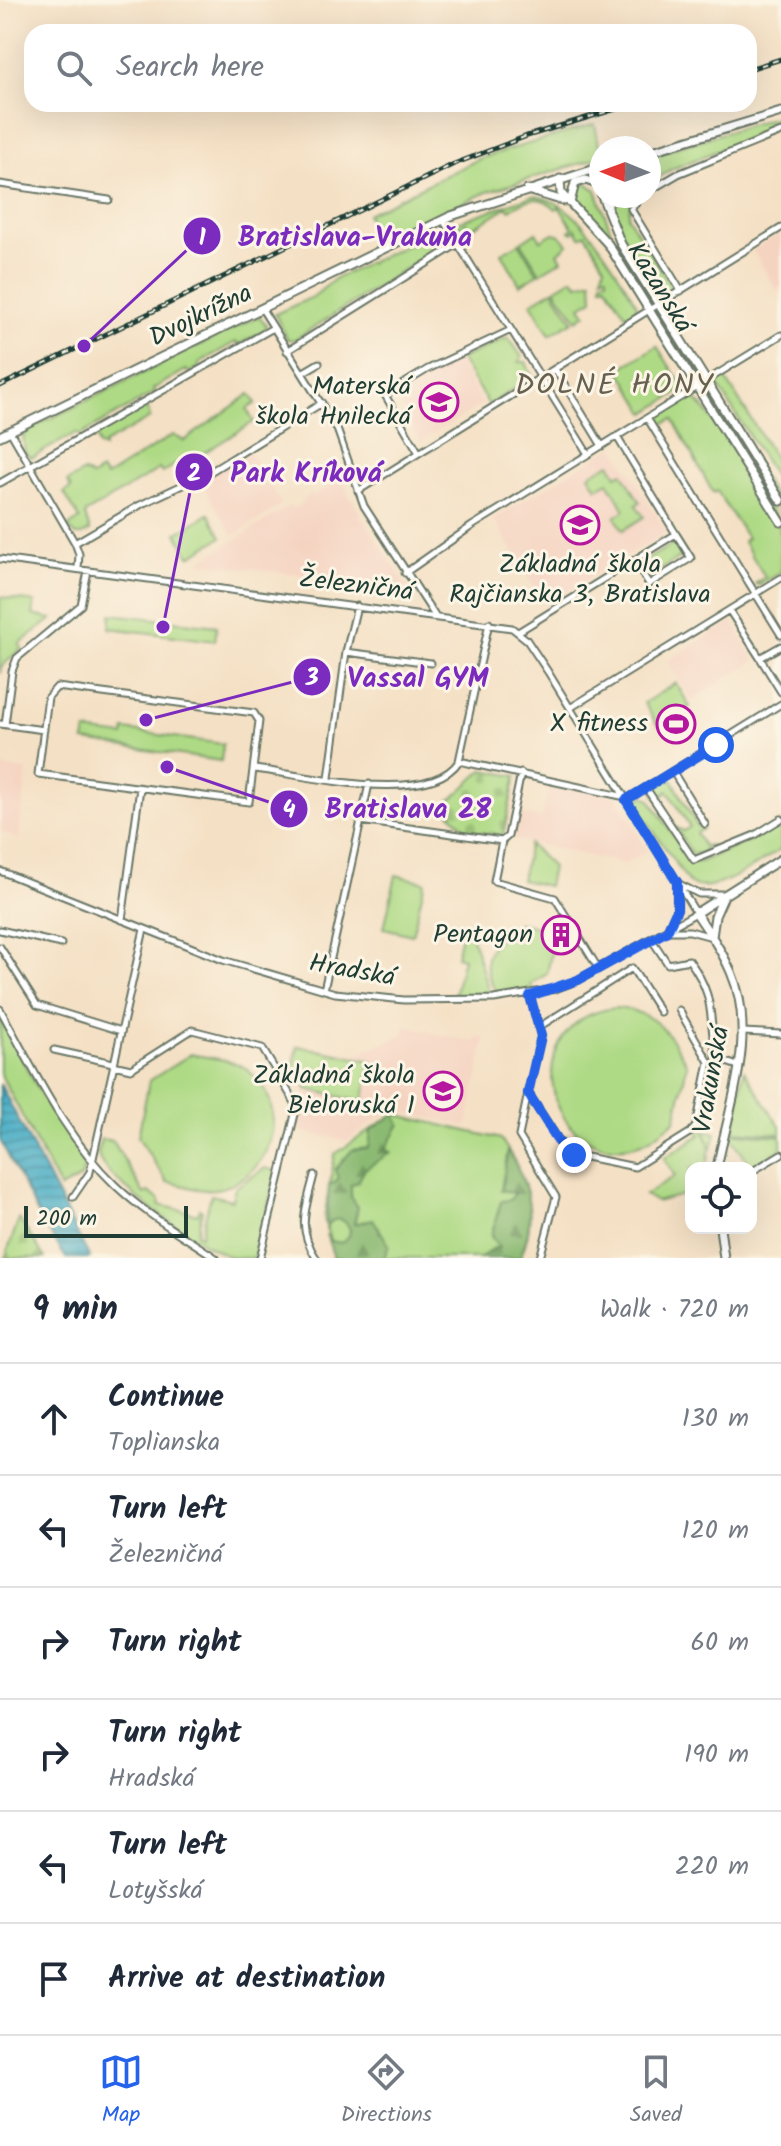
<!DOCTYPE html>
<meta charset="utf-8">
<style>
:root{--surface:#fff;--page:#f6f6f7;--text:#1f2937;--muted:#747a83;--line:#e0e1e3;--accent:#2563eb}
body{margin:0;font-family:Kalam,sans-serif;background:var(--page);color:var(--text)}
.controls{position:absolute;right:24px;bottom:24px;display:grid;overflow:hidden;border-radius:16px;box-shadow:0 8px 32px #0002}
.controls button{width:72px;height:72px;display:grid;place-items:center;padding:0;border:0;border-bottom:2px solid var(--line);background:var(--surface);color:var(--text);font:40px sans-serif}
.compass{position:absolute;left:589px;top:136px;width:72px;height:72px;border-radius:50%;background:var(--surface);box-shadow:0 8px 32px #0002;rotate:271deg}
.scale{position:absolute;left:24px;bottom:20px;width:164px;box-sizing:border-box;padding-left:8px;border:4px solid #1f3d34;border-top:0;font-size:22px;line-height:28px;white-space:nowrap;color:#1f3d34;-webkit-text-stroke:6px #fcf5e5;paint-order:stroke}
.stop{position:absolute;width:24px;height:24px;margin:-18px;border:6px solid #2563eb;border-radius:50%;background:#fff}
.stop.end{background:#2563eb;border-color:#fff;box-shadow:0 2px 8px #0008}
.list{margin:0;padding:0;list-style:none}
h2{display:flex;justify-content:space-between;align-items:center;height:104px;margin:0;padding:0 32px;font-size:34px}
h2 small{font-size:26px;font-weight:400;color:var(--muted)}
.list li{display:grid;grid-template-columns:52px 1fr auto;gap:24px;align-items:center;box-sizing:border-box;height:112px;padding:0 32px;border-top:2px solid var(--line)}
.list b{display:block;font-size:30px;white-space:nowrap}
.list p{margin:0;font-size:26px;white-space:nowrap;color:var(--muted)}
.list em{font-size:26px;font-style:normal;color:var(--muted)}
.icon{flex:none;width:44px;height:44px;fill:none;stroke:currentColor;stroke-width:2;stroke-linecap:round;stroke-linejoin:round}
.map{position:relative;flex:none;width:781px;height:1258px;overflow:hidden}
.search{position:absolute;background:var(--surface);box-shadow:0 8px 32px #0002;left:24px;right:24px;top:24px;height:88px;display:flex;align-items:center;gap:20px;box-sizing:border-box;padding:0 28px;border-radius:24px;color:var(--muted);font-size:30px}
.sheet{height:776px;background:var(--surface)}
nav{display:flex;justify-content:space-around;align-items:center;box-sizing:border-box;height:112px;border-top:2px solid var(--line);background:var(--surface);font-size:22px;color:var(--muted)}
nav a{display:grid;justify-items:center;gap:4px}
nav .on{color:var(--accent)}
.map>svg:first-child{display:block}
.built{fill:#f5d3c1}
.green{fill:#afda85;stroke:#678c5c;stroke-width:2}
.forest{fill:url(#forest-firs);stroke:#557c53;stroke-width:2}
.cemetery{fill:url(#cemetery-stones);stroke:#678c5c;stroke-width:2}
.water{fill:url(#water-rules);stroke:#32747c;stroke-width:2}
.lines{fill:none;stroke-linecap:round;stroke-linejoin:round}
.street-casing{stroke:#6a7666;stroke-width:9}
.secondary-casing{stroke:#6a7666;stroke-width:11}
.street{stroke:#fff;stroke-width:5}
.secondary{stroke:#fff;stroke-width:7}
.rail-casing{stroke:#1f3d34;stroke-width:5}
.rail{stroke:#fcf5e5;stroke-width:2;stroke-dasharray:6;stroke-linecap:butt}
.route{stroke:#2563eb;stroke-width:10}
.labels{text-anchor:middle;dominant-baseline:central;stroke-width:6;stroke-linejoin:round;paint-order:stroke}
.street-label{font-size:26px;fill:#1f3d34;stroke:#fcf5e5}
.poi-label{font-size:26px;fill:#1f3d34;stroke:#fcf5e5;text-anchor:end}
.quarter-label{font-size:30px;letter-spacing:2px;fill:#666050;stroke:#fcf5e5}
.leader{fill:none;stroke:#7b2cbf;stroke-width:3}
.callout-dot{fill:#7b2cbf;stroke:#fcf5e5;stroke-width:3}
.mark-label{font-size:24px;text-anchor:middle;font-weight:bold;fill:#fff}
.callout-label{font-size:28px;text-anchor:middle;font-weight:bold;fill:#7b2cbf;stroke:#fcf5e5;stroke-width:6;stroke-linejoin:round;paint-order:stroke}
</style>
<div class="map">
<svg width="781" height="1258" viewBox="0 0 781 1258">
<defs>
<pattern id="forest-firs" width="22" height="20" patternUnits="userSpaceOnUse" patternTransform="scale(2)"><rect width="22" height="20" fill="#8bba72"/><path d="M5 1l3.5 6h-7zM16 11l3.5 6h-7z" fill="#71985e"/></pattern>
<pattern id="cemetery-stones" width="16" height="16" patternUnits="userSpaceOnUse" patternTransform="scale(2)"><rect width="16" height="16" fill="#afda85"/><path d="M2 7V4a2 2 0 0 1 4 0v3zM10 15v-3a2 2 0 0 1 4 0v3z" fill="#96bc73"/></pattern>
<pattern id="water-rules" width="6" height="5" patternUnits="userSpaceOnUse" patternTransform="scale(2)"><rect width="6" height="5" fill="#45abc4"/><path d="M0 2.5h6" fill="none" stroke="#398ca0"/></pattern>
</defs>
<rect width="100%" height="100%" fill="#fcf5e5"/>
<filter id="ink" filterUnits="userSpaceOnUse"><feTurbulence type="fractalNoise" baseFrequency=".0125" numOctaves="2"/><feDisplacementMap in="SourceGraphic" scale="16" xChannelSelector="R" yChannelSelector="G"/><feConvolveMatrix kernelMatrix="1 2 1 2 8 2 1 2 1" color-interpolation-filters="sRGB"/></filter>
<filter id="wash" filterUnits="userSpaceOnUse"><feTurbulence type="fractalNoise" baseFrequency=".006" numOctaves="4" result="noise"/><feDisplacementMap in="SourceGraphic" scale="32" xChannelSelector="R" yChannelSelector="G"/><feGaussianBlur stdDeviation="1.8" result="paint"/><feColorMatrix in="noise" values="0 0 0 0 0 0 0 0 0 0 0 0 0 0 0 0 0 1.4 0 .05"/><feComposite in="paint" operator="in"/></filter>
<g filter="url(#wash)">
<rect width="100%" height="100%" fill="#f4e0c4"/>
<!-- built -->
<path class="built" d="M781 233V286L776 289 753 250Z
M457 360 483 404 421 441 396 395Z
M614 446 667 532 545 605 493 519Z
M250 452 282 505 233 536 200 480Z
M343 477 348 494 360 513 359 518 365 521 408 589 199 562 289 506 292 509 298 506 311 493 313 496Z
M732 621 756 660 692 700 667 661Z
M0 767 27 770 19 839 0 831Z
M550 783 616 796 648 851 624 864 514 839 519 814 542 818Z
M405 1026 473 1042 480 1036 485 1040 467 1126 390 1109 347 1141 297 1130 306 1090 296 1088 288 1075 295 1044 354 1055 403 1035Z"/>
<!-- green -->
<path class="green" d="M781 115V125L672 169 649 184V156Z
M595 124 601 157 487 192 395 233 387 227 373 229 367 214 481 158Z
M587 183 596 190 614 239 649 298 612 242 574 201 576 187Z
M532 196C578 197 616 270 637 305L634 315 627 317 606 284 602 286V280L607 279V275L602 276 605 266 586 234 580 237 576 229 573 233 570 231 573 228 559 207 556 209C540 193 526 199 510 210L507 207 471 229 473 232 466 223 459 228 455 223Z
M611 196H632L628 217 671 286 675 284 673 293 667 296 659 292 620 230Z
M439 230 449 242 443 249 440 247 294 340 287 339 275 314 313 297 336 278Z
M536 232 541 240 553 233 560 235 568 244 558 253 562 260 540 273 521 242Z
M519 243 538 274 520 285 502 253Z
M573 278 578 284 592 280 593 299 581 306 586 314 577 320 555 289Z
M553 290 573 321 550 335 531 303Z
M259 316 266 325 264 331 238 345 236 342 199 363 200 367 189 373 186 370 153 389 155 392 79 436 76 433 31 458 25 452 23 438 29 429Z
M508 337 522 357 519 362H526L532 377 489 405 460 359Z
M657 346 684 389 646 413 619 369Z
M682 348 781 507V515L679 350Z
M723 374 781 468V487L717 384Z
M250 394 256 403 247 409 254 422 252 423 189 462 186 458 162 473 159 469 85 514 90 531 82 535H76L68 527 80 519 64 493 71 488 67 482 84 472 92 477 101 471 106 477 173 435 184 441Z
M689 396C705 399 775 509 780 528 781 541 781 559 781 572L760 585 755 584 765 577 743 541 747 538 717 491 713 493 673 419 661 425 657 418Z
M142 407 148 409 150 418 104 444V448L99 446 95 433Z
M610 463 617 475 622 472 640 502 636 505 644 517 623 530 615 517 625 510 608 482 597 488 589 475Z
M209 514 222 537 190 556 177 533Z
M674 539 685 553 684 558 680 557 650 577 641 559 646 560 673 544Z
M0 597 35 602 33 615 52 619 19 644 22 648 1 667 0 674Z
M111 614 217 626 215 641 110 628Z
M676 683 690 707 658 726 644 703Z
M125 730 223 744 221 761 84 741 86 731 124 736Z
M667 780 673 781 697 826 701 825 703 829 696 833 703 846 712 845 703 849 704 853 692 854 675 827 683 831 690 827 668 791 659 801 654 794 656 787Z
M642 796 649 798 691 862H700L756 838 781 822V849C760 862 712 898 689 883L638 808 636 803Z
M529 844 552 867 548 886 521 880Z
M396 875 425 882 412 935 384 928Z
M518 923 538 927 552 950 547 974 531 984 533 991 498 995C476 961 487 943 518 923Z
M463 927 469 928 490 995 454 996 463 958 456 956Z
M616 1008C655 1011 670 1033 687 1065L675 1121C665 1128 651 1141 639 1144 545 1171 513 1019 616 1008Z
M0 1018 49 1109 87 1159 81 1178 60 1189 0 1073Z
M298 1046 372 1061 363 1102 306 1089 307 1081 291 1077Z
M191 1054C206 1058 233 1059 245 1068 297 1106 271 1184 210 1190 197 1191 180 1184 167 1182L138 1137 149 1081Z
M744 1070 781 1128V1134L734 1131Z
M394 1114 501 1139C526 1177 540 1214 520 1258H334L324 1218 335 1154Z
M697 1128 716 1133 712 1148 704 1131 710 1147 707 1168H691V1193L656 1202 645 1195 675 1176 664 1158 700 1135Z
M733 1133 781 1136V1149L752 1167 732 1138Z
M101 1139 113 1141 144 1194 148 1192 160 1200 159 1205 198 1214 199 1209 202 1211 197 1234 201 1235 211 1195 232 1200 235 1188 265 1168 280 1172 276 1176 254 1258C248 1258 241 1258 235 1258 209 1253 109 1183 99 1158 97 1151 99 1146 101 1139Z"/>
<!-- forest -->
<path class="forest" d="M394 1114 400 1124 385 1150 391 1152 365 1169 358 1182 351 1185V1197L358 1207 354 1224 373 1219 389 1245 384 1258H334L326 1234 331 1241 341 1243 349 1236 350 1229 344 1221C334 1217 328 1222 326 1231L329 1184 335 1183 338 1178 335 1170 352 1150 369 1148 371 1130Z
M508 1150C530 1185 537 1219 520 1258H480L494 1248H499L491 1236 501 1201 510 1200 515 1193 501 1190Z"/>
<!-- cemetery -->
<path class="cemetery" d="M483 770 516 776 503 835 467 831 444 806Z
M19 1219 45 1258H5Z"/>
<!-- water -->
<path class="water" d="M0 1084 90 1258H66L41 1220 0 1140Z"/>
</g>
<g filter="url(#ink)">
<g class="lines">
<defs>
<path id="street" d="M0 184 109 200
M649 191 678 174 781 132
M642 196 631 209 681 291
M609 207V196
M443 220 458 244
M262 309 337 429 364 506 435 616
M287 351 458 244 588 454
M555 369 602 446
M302 373 319 363
M706 381 781 335
M647 418 781 635
M10 431 75 543 79 554 78 569
M419 453 385 395 428 369 511 330
M0 483 273 328
M358 491 781 228
M75 543 140 505 210 472 322 403
M0 559 512 628 526 639 548 672 696 913 578 980 555 989 494 999 404 1000 335 993 223 960 0 871
M634 560 649 584 691 558 676 534
M405 573 472 526 697 387
M729 610 760 658
M518 632 676 534 617 437
M781 646 760 658 781 692
M346 652 431 663
M57 687 254 713 259 721 249 802 38 774 48 697Z
M570 708 781 578
M0 724 44 730
M5 725 12 671 17 658 81 605 88 571
M459 761 621 796
M459 761 489 623
M254 769C302 774 429 808 459 761
M673 772 705 824
M329 778 346 652 357 606
M646 788 694 860 755 835 781 819
M626 800 781 704
M360 821 502 841 494 881 555 898 598 968
M502 841 508 836 521 773
M679 884 699 894H723
M122 920 140 788
M0 930 61 944
M667 931 677 909V883
M668 931H690L712 937
M652 940 668 964 689 960C718 1000 707 1017 717 1059L738 1066
M0 947 37 1005 121 1031
M324 990 369 784
M530 996 541 1036 528 1093 567 1153 635 1167 691 1132 696 1126 709 1062 679 1010
M0 1009C34 1070 64 1136 115 1185 145 1214 182 1235 216 1258
M539 1027 632 968 660 1012
M743 1032 781 1034
M54 1050 113 1063
M113 1065 131 1069 192 1030 262 1048 297 1106 260 1258
M528 1093 519 1136 556 1197 540 1258
M751 1172 781 1154
M314 1175C306 1209 296 1226 316 1258
M73 1197 90 1172 144 929"/>
<path id="secondary" d="M649 152 781 112
M560 179 561 193 608 244 781 522
M527 190 564 201
M602 196 621 244 781 501
M570 203 575 183 586 180 597 184
M0 436 451 216 601 167
M712 937 715 916 723 898
M717 1168C729 1106 758 1034 731 972 722 951 709 932 696 913L781 859
M720 1228 724 1258"/>
</defs>
<!-- street casing -->
<use href="#street" class="street-casing"/>
<!-- secondary casing -->
<use href="#secondary" class="secondary-casing"/>
<!-- street -->
<use href="#street" class="street"/>
<!-- secondary -->
<use href="#secondary" class="secondary"/>
<defs>
<path id="rail" d="M749 69 781 59
M0 386 454 164 527 136 632 104"/>
</defs>
<!-- rail casing -->
<use href="#rail" class="rail-casing"/>
<!-- rail -->
<use href="#rail" class="rail"/>
</g>
</g>
<g class="lines" filter="url(#ink)">
<!-- route -->
<path class="route" d="M574 1155 564 1150 528 1093 541 1036 530 996 578 980 667 931 677 909V882L626 800 716 745"/>
</g>
<!-- icons -->
<defs>
<symbol id="school-ring" viewBox="-11 -11 22 22"><circle r="9.5" fill="#fcf5e5" stroke="#b5179e" stroke-width="1.5"/><path d="M0-5L7-2L0 1L-7-2ZM-4 1L0 2.5L4 1V4Q0 6-4 4Z" fill="#b5179e"/></symbol>
<symbol id="stadium-ring" viewBox="-11 -11 22 22"><circle r="9.5" fill="#fcf5e5" stroke="#b5179e" stroke-width="1.5"/><path d="M0-5a6.5 5 0 1 0 0 10a6.5 5 0 1 0 0-10ZM-3.5-1.8h7v3.6h-7Z" fill="#b5179e"/></symbol>
<symbol id="building-ring" viewBox="-11 -11 22 22"><circle r="9.5" fill="#fcf5e5" stroke="#b5179e" stroke-width="1.5"/><path d="M-4-6H4V6H1V3H-1V6H-4ZM-2.5-4.3h1.7v1.8h-1.7ZM.8-4.3h1.7v1.8H.8ZM-2.5-1h1.7V.8h-1.7ZM.8-1h1.7V.8H.8Z" fill="#b5179e"/></symbol>
</defs>
<g fill-rule="evenodd">
<use href="#school-ring" x="417" y="380" width="44" height="44"/>
<use href="#school-ring" x="558" y="503" width="44" height="44"/>
<use href="#stadium-ring" x="654" y="702" width="44" height="44"/>
<use href="#building-ring" x="539" y="913" width="44" height="44"/>
<use href="#school-ring" x="421" y="1069" width="44" height="44"/>
</g>
<g class="labels">
<!-- street labels -->
<g class="street-label">
<text transform="translate(659 288) rotate(58)">Kazanská</text>
<text transform="translate(201 316) rotate(-26)">Dvojkrížna</text>
<text transform="translate(356 586) rotate(7)">Železničná</text>
<text transform="translate(352 971) rotate(10)">Hradská</text>
<text transform="translate(712 1080) rotate(-80)">Vrakunská</text>
</g>
<!-- poi labels -->
<g class="poi-label">
<text x="411" y="387">Materská<tspan x="411" dy="30">škola Hnilecká</tspan></text>
<text x="580" y="565" text-anchor="middle">Základná škola<tspan x="580" dy="30">Rajčianska 3, Bratislava</tspan></text>
<text x="648" y="724">X fitness</text>
<text x="533" y="935">Pentagon</text>
<text x="415" y="1076">Základná škola<tspan x="415" dy="30">Bieloruská 1</tspan></text>
</g>
<!-- quarter labels -->
<g class="quarter-label">
<text x="615" y="386">DOLNÉ HONY</text>
</g>
</g>
<!-- callouts -->
<path class="leader" d="M84 346L202 236M163 627L194 472M146 720L312 677M167 767L289 809"/>
<g class="callout-dot">
<circle cx="84" cy="346" r="8"/>
<circle cx="163" cy="627" r="8"/>
<circle cx="146" cy="720" r="8"/>
<circle cx="167" cy="767" r="8"/>
<circle cx="202" cy="236" r="20"/>
<circle cx="194" cy="472" r="20"/>
<circle cx="312" cy="677" r="20"/>
<circle cx="289" cy="809" r="20"/>
</g>
<g class="mark-label">
<text x="202" y="245">1</text>
<text x="194" y="481">2</text>
<text x="312" y="685">3</text>
<text x="289" y="817">4</text>
</g>
<g class="callout-label">
<text x="355" y="246">Bratislava-Vrakuňa</text>
<text x="306" y="482">Park Kríková</text>
<text x="418" y="687">Vassal GYM</text>
<text x="408" y="818">Bratislava 28</text>
</g>
</svg>
<div class="controls">
<button><svg class="icon" aria-label="locate" viewBox="0 0 24 24"><circle cx="12" cy="12" r="6"/><path d="M12 2v4M12 18v4M2 12h4M18 12h4"/></svg></button>
</div>
<svg class="compass" viewBox="-18 -18 36 36"><path d="M0-13l5 13h-10z" fill="#e53935"/><path d="M0 13l5-13h-10z" fill="#747a83"/></svg>
<div class="scale">200 m</div>
<div class="stop" style="left:716px;top:745px"></div>
<div class="stop end" style="left:574px;top:1155px"></div>
<div class="search"><svg class="icon" aria-label="search" viewBox="0 0 24 24"><circle cx="10" cy="10" r="6"/><path d="M15 15l6 6"/></svg>Search here</div>
</div>
<section class="sheet">
<h2>9 min<small>Walk · 720 m</small></h2>
<ul class="list">
<li><svg class="icon" aria-label="ahead" viewBox="0 0 24 24"><path d="M12 20V5M6 11l6-6 6 6"/></svg><div><b>Continue</b><p>Toplianska</p></div><em>130 m</em></li>
<li><svg class="icon" aria-label="left" viewBox="0 0 24 24"><path d="M17 20v-9H6M10 6l-5 5 5 5"/></svg><div><b>Turn left</b><p>Železničná</p></div><em>120 m</em></li>
<li><svg class="icon" aria-label="right" viewBox="0 0 24 24"><path d="M7 20v-9h11M14 6l5 5-5 5"/></svg><div><b>Turn right</b></div><em>60 m</em></li>
<li><svg class="icon" aria-label="right" viewBox="0 0 24 24"><path d="M7 20v-9h11M14 6l5 5-5 5"/></svg><div><b>Turn right</b><p>Hradská</p></div><em>190 m</em></li>
<li><svg class="icon" aria-label="left" viewBox="0 0 24 24"><path d="M17 20v-9H6M10 6l-5 5 5 5"/></svg><div><b>Turn left</b><p>Lotyšská</p></div><em>220 m</em></li>
<li><svg class="icon" aria-label="arrive" viewBox="0 0 24 24"><path d="M6 21V4h12l-3 4 3 4H6"/></svg><div><b>Arrive at destination</b></div></li>
</ul>
</section>
<nav>
<a class="on"><svg class="icon" aria-label="map" viewBox="0 0 24 24"><path d="M3 6l6-2 6 2 6-2v14l-6 2-6-2-6 2zM9 4v14M15 6v14"/></svg>Map</a>
<a><svg class="icon" aria-label="directions" viewBox="0 0 24 24"><path d="M12 3l9 9-9 9-9-9zM9 14v-3h6M13 9l2 2-2 2"/></svg>Directions</a>
<a><svg class="icon" aria-label="saved" viewBox="0 0 24 24"><path d="M7 4h10v16l-5-4-5 4z"/></svg>Saved</a>
</nav>
